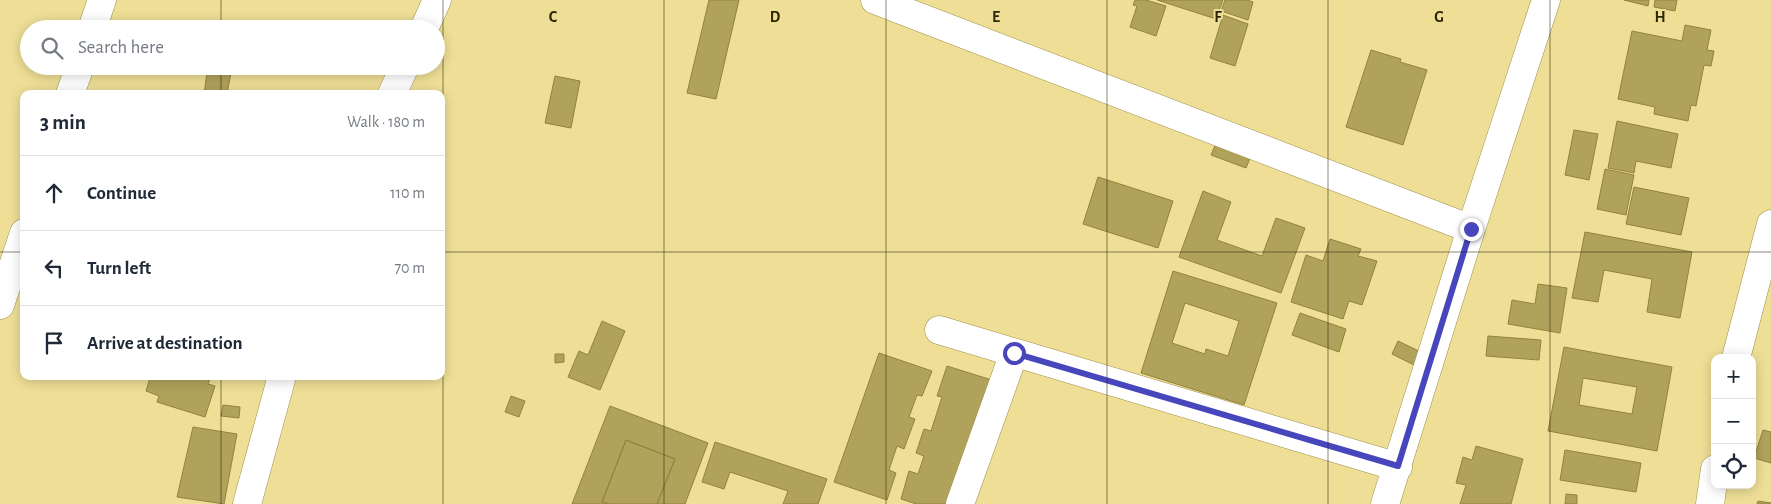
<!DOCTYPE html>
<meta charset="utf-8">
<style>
:root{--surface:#fff;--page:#f2f2f3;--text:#1f2937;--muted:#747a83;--line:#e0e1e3}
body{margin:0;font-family:"Alegreya Sans",sans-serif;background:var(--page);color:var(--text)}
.controls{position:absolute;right:15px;bottom:15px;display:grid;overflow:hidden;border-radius:10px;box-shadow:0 2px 12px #0003}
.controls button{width:45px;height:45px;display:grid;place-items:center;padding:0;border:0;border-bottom:1px solid var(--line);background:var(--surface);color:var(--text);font:25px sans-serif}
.stop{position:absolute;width:15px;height:15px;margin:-11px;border:4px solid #4846bc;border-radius:50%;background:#fff}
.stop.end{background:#4846bc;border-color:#fff;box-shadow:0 1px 5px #0008}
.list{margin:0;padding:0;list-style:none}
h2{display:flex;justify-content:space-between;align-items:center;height:65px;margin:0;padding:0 20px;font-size:21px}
h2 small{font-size:16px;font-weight:400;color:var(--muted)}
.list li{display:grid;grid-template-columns:32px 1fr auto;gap:15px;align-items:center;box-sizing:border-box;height:75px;padding:0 20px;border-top:1px solid var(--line)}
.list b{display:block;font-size:19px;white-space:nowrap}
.list em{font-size:16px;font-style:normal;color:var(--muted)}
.icon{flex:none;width:28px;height:28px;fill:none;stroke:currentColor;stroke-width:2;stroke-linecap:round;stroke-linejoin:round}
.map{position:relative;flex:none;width:1771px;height:504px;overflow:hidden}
.search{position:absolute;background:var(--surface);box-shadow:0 2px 12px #0003;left:20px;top:20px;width:425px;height:55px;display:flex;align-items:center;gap:12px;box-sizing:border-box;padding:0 18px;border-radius:28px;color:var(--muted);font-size:19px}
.panel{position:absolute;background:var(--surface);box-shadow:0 2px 12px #0003;left:20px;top:90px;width:425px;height:290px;border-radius:10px}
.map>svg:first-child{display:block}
.building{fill:#b1a25b;stroke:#92833c;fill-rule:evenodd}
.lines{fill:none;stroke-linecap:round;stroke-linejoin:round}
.minor-casing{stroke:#9e8f48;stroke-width:29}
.minor{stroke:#fff;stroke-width:28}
.route{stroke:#4846bc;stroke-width:6}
.grid{fill:none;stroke:#2d2708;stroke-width:1;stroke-opacity:0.55}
.grid-label{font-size:16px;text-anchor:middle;font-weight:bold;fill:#2d2708;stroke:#eede96;stroke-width:4;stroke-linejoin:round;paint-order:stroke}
</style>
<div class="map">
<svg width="1771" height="504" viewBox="0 0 1771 504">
<rect width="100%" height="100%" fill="#eede96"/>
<!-- building -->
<path class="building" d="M709 0H739L716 99 687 93Z
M1135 0H1146L1166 6 1156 36 1130 27 1137 6 1133 5Z
M1157 0H1223L1216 19Z
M1225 0H1247L1253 2 1248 20 1221 11Z
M1624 0H1649L1648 6Z
M1655 0H1677L1675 11 1654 7Z
M1223 15 1248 24 1235 66 1210 58Z
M1685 25 1711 30 1707 50 1714 51 1711 66 1704 65 1696 106 1691 105 1688 121 1654 114 1655 107 1618 99 1632 31 1682 41Z
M1371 50 1401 59 1400 62 1427 70 1403 145 1346 127Z
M208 66 232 67 227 94H204Z
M555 76 580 81 571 128 545 123Z
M1617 121 1678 134 1671 168 1636 161 1634 173 1608 168Z
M1574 130 1598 134 1589 180 1565 175Z
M1217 141 1252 154 1246 168 1211 155Z
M1605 169 1634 175 1626 215 1597 209Z
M1098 177 1173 201 1158 248 1083 224Z
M1634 187 1689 198 1681 235 1626 224Z
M1203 191 1231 202 1217 240 1262 256 1276 218 1305 228 1281 293 1179 257Z
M1585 232 1692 252 1680 318 1647 312 1652 279 1604 270 1598 302 1572 298Z
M1330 239 1361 249 1358 256 1377 261 1362 305 1349 301 1343 319 1291 302 1306 255 1323 261Z
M1173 271 1277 303 1244 405 1141 373ZM1185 303 1239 321 1228 356 1206 349 1205 354 1172 343Z
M1538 284 1567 288 1560 333 1508 324 1512 300 1535 304Z
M1300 313 1346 329 1339 352 1292 335Z
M602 321 625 331 600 390 568 377 579 351 588 355Z
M1488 336 1541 340 1539 360 1486 356Z
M1398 341 1423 353 1416 366 1392 354Z
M1564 347 1672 367 1657 451 1548 431ZM1583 378 1637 387 1632 414 1579 405Z
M879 353 932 371 922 396 917 395 909 417 915 419 904 449 897 446 889 470 896 473 887 500 834 482Z
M555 354H564V362L555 363Z
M947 366 995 381 954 504H916L901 499 909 471 918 474 924 456 916 453 924 429 931 431 942 397 937 396Z
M211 376 208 384 215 386 205 417 157 402 159 396 146 391 150 378 145 376Z
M511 396 525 401 519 417 505 412Z
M223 405 240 407 239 418 221 416Z
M610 406 708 443 685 504H657L675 459 626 440 602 502 609 504H572Z
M193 427 237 434 224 504 177 497Z
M1763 430 1771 432V463L1754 458Z
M626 440 675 459 657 504H609L602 502Z
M715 442 827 479 818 504H783L788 491 730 472 724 489 702 482Z
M1476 446 1523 459 1511 504H1460L1466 485 1456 483 1463 457 1472 460Z
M1565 450 1641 463 1636 492 1560 480Z
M1566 494 1577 495V504H1565Z
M1758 501 1771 503V504H1757Z"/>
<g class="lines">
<defs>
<path id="minor" d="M875 0 1471 229
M92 29 102 0
M424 29 437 0
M70 94 80 66
M392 94 405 66
M0 305 24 233
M939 330 1398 467
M1736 358 1771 224
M247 504 282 376
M960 504 1014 353
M1385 504 1471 229 1546 0
M1710 504 1715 469"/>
</defs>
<!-- minor casing -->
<use href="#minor" class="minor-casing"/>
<!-- minor -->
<use href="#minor" class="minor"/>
</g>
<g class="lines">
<!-- route -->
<path class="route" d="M1014 353 1398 466 1471 229"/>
</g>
<!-- grid -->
<path class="grid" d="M221 0V29M443 0V504M664 0V504M886 0V504M1107 0V504M1328 0V504M1550 0V504M221 66V94M0 252H24M441 252H1771M221 376V504"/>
<g class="grid-label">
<text x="553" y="22">C</text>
<text x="775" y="22">D</text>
<text x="996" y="22">E</text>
<text x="1218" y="22">F</text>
<text x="1439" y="22">G</text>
<text x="1660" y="22">H</text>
</g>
</svg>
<div class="controls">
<button>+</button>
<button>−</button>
<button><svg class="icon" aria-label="locate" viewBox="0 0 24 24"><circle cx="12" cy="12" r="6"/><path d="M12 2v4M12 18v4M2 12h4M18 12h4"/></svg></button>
</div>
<div class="stop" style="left:1014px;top:353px"></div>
<div class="stop end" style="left:1471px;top:229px"></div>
<div class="search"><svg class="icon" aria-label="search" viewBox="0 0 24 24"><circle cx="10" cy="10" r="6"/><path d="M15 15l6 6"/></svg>Search here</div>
<section class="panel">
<h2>3 min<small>Walk · 180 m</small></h2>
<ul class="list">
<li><svg class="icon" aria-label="ahead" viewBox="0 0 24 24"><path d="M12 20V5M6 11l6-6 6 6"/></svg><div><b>Continue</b></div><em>110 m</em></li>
<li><svg class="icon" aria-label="left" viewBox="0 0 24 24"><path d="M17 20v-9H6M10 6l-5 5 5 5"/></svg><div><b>Turn left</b></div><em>70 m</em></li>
<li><svg class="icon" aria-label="arrive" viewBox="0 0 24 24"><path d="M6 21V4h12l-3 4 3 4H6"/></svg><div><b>Arrive at destination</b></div></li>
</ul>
</section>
</div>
